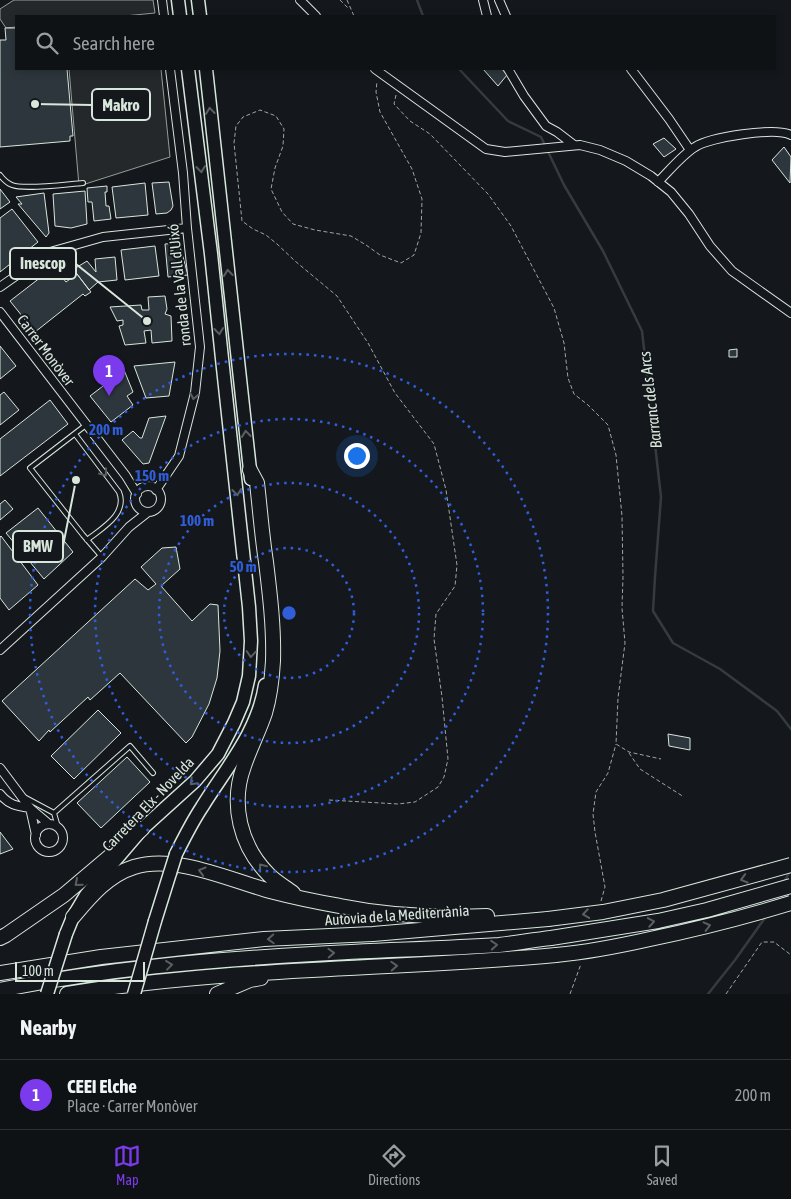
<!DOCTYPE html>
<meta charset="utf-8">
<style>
:root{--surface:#0f1215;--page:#181b1e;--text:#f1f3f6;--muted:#9b9ea0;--line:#2f3234;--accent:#7c3aed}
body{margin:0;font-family:"Asap Condensed",sans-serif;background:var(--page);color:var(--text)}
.scale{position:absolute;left:15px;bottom:12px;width:130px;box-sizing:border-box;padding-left:5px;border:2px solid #d8e6dc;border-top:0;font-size:14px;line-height:18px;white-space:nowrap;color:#d8e6dc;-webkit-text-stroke:4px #14181c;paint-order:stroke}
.you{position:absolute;left:356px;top:455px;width:18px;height:18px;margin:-12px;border:4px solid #fff;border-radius:50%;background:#1a73e8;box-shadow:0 0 0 8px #1a73e833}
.badge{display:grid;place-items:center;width:32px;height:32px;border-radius:50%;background:var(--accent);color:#fff;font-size:16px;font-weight:700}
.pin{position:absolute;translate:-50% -41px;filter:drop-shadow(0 1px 2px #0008)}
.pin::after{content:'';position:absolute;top:26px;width:18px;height:15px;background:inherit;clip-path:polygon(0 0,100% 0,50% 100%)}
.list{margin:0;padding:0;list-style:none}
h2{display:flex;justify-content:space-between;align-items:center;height:65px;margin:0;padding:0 20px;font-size:21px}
h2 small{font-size:16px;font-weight:400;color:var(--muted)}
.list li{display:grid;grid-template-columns:32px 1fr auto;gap:15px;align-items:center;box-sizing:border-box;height:70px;padding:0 20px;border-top:1px solid var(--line)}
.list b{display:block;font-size:19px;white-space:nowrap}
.list p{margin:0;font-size:16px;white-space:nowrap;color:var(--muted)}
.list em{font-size:16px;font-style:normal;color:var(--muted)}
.icon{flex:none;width:28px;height:28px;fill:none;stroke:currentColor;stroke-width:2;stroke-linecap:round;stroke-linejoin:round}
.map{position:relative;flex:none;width:791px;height:994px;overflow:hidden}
.search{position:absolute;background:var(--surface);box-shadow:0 2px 8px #0003;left:15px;right:15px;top:15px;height:55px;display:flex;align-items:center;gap:12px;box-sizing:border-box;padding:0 18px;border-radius:0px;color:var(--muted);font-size:19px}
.sheet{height:135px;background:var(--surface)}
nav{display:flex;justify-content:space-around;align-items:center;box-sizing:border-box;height:70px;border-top:1px solid var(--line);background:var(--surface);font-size:14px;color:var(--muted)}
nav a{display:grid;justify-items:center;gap:2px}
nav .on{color:var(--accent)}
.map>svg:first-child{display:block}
.parking{fill:#24282b;stroke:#939e99}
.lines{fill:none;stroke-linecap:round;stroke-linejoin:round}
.stream{stroke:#363b3e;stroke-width:2.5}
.building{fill:#2c363c;stroke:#d8e6dc}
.lane-casing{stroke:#d8e6dc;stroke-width:6}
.street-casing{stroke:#d8e6dc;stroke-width:10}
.primary-casing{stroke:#d8e6dc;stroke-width:15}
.highway-casing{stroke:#d8e6dc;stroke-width:16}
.path{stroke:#9da8a2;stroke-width:1;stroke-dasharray:4 2.5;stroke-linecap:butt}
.lane{stroke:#14181c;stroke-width:4}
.street{stroke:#14181c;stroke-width:8}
.primary{stroke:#14181c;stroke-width:12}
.highway{stroke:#14181c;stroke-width:14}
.primary-bridge-casing{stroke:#d8e6dc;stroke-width:15;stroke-linecap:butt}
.highway-bridge-casing{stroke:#d8e6dc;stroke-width:16;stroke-linecap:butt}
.primary-bridge{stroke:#14181c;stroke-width:12}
.highway-bridge{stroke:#14181c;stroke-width:14}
.oneway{stroke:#59605f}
.ring{fill:none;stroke:#305dd8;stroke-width:2.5;stroke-dasharray:2.5 5}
.labels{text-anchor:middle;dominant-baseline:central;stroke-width:4;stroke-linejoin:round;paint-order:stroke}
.street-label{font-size:15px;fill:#d8e6dc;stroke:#14181c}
.water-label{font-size:16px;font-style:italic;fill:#d8e6dc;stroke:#14181c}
.centre{fill:#305dd8;stroke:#14181c;stroke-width:2.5}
.ring-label{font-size:15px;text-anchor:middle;font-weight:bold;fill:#305dd8;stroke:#14181c;stroke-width:4;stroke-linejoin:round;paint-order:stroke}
.leader{fill:none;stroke:#d8e6dc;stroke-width:2}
.callout-dot{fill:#d8e6dc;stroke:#14181c;stroke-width:2}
.callout{fill:#14181c;stroke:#d8e6dc;stroke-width:2}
.callout-label{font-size:16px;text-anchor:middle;font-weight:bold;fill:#d8e6dc}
</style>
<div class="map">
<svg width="791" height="994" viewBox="0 0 791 994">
<rect width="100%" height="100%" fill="#14181c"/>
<!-- parking -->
<path class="parking" d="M14 0H153L155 13 124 16H16V27L6 28 0 19V9Z
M69 69H161L170 157 79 186Z"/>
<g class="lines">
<!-- stream -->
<path class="stream" d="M417 0 423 16
M459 69 508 121 541 137 564 185 603 251 642 331 661 497 655 577 653 611 673 643 720 669 777 711 791 729
M783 884 790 871
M708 994 735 960 767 915"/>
</g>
<!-- building -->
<path class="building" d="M5 28H16V69H67L73 136H70V141L0 147V40H6Z
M483 69H502L507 75 498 86Z
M664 138 676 149 664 157 653 144Z
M784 147 791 157 790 183 772 160Z
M169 182 173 206 171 210 167 213 156 214 152 183Z
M145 183 148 215 116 218 112 187Z
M107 186V192H105L106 206H109L111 219 94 221 92 202H88L87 188Z
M0 189 10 202 0 209Z
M85 191 87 224 71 228 55 226 53 194Z
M44 193 49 233 46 237 18 204H22L16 197Z
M12 209 38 242 0 272V218Z
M179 243 188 275 168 277 165 244Z
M155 246 159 276 125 280 121 250Z
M115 257 117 280 98 282 89 290 77 274 74 269 87 261 96 272 95 259Z
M54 267 66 282 77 274 91 292 85 296 83 294 35 332 10 301Z
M165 296 167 309 165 314 171 316 172 341 152 343 151 330 144 331 146 343 125 345 119 326 123 325V320L117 321 110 307 141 305 142 310H149L148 297Z
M0 346 16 366 0 379Z
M737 349V357H729V350Z
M175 362 169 396 146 398 134 366Z
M124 370 133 392 127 396 133 405 111 422 90 396Z
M4 392 19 410 0 425V395Z
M50 400 68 424 0 476V439Z
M166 416 149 463 143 464 122 440 133 431 140 438H142L149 418Z
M5 500 13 509 0 520V504Z
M38 508 73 552 44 579 6 533Z
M1 536 38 585 9 610 0 598V537Z
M176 547 180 569 161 586 192 621 210 604 218 605 220 651 217 678 209 704 192 737 186 743 120 673 90 700 88 697 50 732 49 730 39 741 2 701 135 579 148 590 156 584 141 567 162 548Z
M98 710 121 733 74 779 51 756Z
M668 734 690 738V750L669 746Z
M127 757 150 782 101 828 77 803Z
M0 832 13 849 0 854Z"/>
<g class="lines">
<defs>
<path id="lane" d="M0 175C3 179 7 183 12 185 24 190 68 184 83 183
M86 425 30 468 83 535 102 557
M75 434 119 492C128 514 102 528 87 540
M24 797 54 813 58 827
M54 813 130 746 153 773"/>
<path id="street" d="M162 0 164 16
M300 0 316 16
M483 0 487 16
M499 0 506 16
M375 69 486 149 505 152 580 145 600 150 626 161 651 176 671 192 689 214 710 246 732 271 791 313
M508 69 524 96 546 126 557 132 574 145
M631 69 669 119 690 150
M658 182C669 171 682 155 695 147 710 137 775 127 791 135
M0 287 50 252 103 237 187 228
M0 312 126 476 137 494
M135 499a13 13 0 1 1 26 0a13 13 0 1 1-26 0Z
M156 490 179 456 195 393 200 347 187 228 183 173 170 69
M0 650 102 557 129 527 148 512
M0 768 30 808
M0 794C9 805 16 806 30 808
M35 838a14 14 0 1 1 28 0a14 14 0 1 1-28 0Z
M36 835 30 808 49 824"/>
<path id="primary" d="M178 0 180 16
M198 0 200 16
M206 69 251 479
M176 854C184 838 192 822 202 807 226 768 258 732 265 685
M155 921 170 873
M66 934 73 917 86 895 101 877 142 829 195 781 218 754 234 723 243 702 249 676 251 641 249 607 223 368 211 254 188 69"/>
<path id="highway" d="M250 470 257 483C260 509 262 536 266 562 270 595 274 628 273 661 272 679 270 696 265 713 259 731 250 748 244 766 230 804 240 846 269 875 276 882 285 887 293 893
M73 917C90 897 108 875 134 867 175 854 230 880 270 891 293 897 317 902 340 906 390 916 437 918 487 916
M0 938 6 935 64 895 142 829
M0 973 101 957 264 939 373 934 548 919
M0 990C103 969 208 960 313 954 375 950 437 949 499 945 516 943 534 940 551 938
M67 994C229 967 393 970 556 955
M217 994 250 980 261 978"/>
</defs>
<!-- lane casing -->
<use href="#lane" class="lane-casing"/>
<!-- street casing -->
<use href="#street" class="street-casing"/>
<!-- primary casing -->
<use href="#primary" class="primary-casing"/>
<!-- highway casing -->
<use href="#highway" class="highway-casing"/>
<!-- path -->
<path class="path" d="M340 0 348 8
M347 0 354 16
M396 95 394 104 410 121 430 134 488 194 511 226 554 308 564 343 568 378 574 394 588 405 608 425 616 455 622 516 623 577 622 608 625 643 618 698 616 744 629 752 661 759
M629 753 640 769 684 797
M329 800 398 804 415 802 438 787 444 777 448 759 442 697 434 639 436 614 455 586 457 565 446 490 434 444 395 393 368 343 337 296 295 261 277 244 266 235 253 229 242 221 234 143 236 126 243 117 260 110 276 116 284 129 283 146 275 168 271 189 282 212 293 224 315 230 351 236 366 245 380 255 401 263 414 255 421 233 422 199 412 169 380 112 376 92 377 81
M601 901 605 887 595 832 593 814 596 792 608 773 616 744
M570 994 581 964
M726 994 762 942H774L791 955"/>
<!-- lane -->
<use href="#lane" class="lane"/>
<!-- street -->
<use href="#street" class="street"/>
<!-- primary -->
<use href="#primary" class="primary"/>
<!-- highway -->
<use href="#highway" class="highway"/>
<defs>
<path id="primary-bridge" d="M170 873 176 854
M47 994 66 934
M134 994 155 921"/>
<path id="highway-bridge" d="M548 919 603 912 663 900 791 865
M551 938 658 921 707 910 791 886
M556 955C588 952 619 946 650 939 698 929 745 917 791 903"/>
</defs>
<!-- primary-bridge casing -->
<use href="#primary-bridge" class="primary-bridge-casing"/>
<!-- highway-bridge casing -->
<use href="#highway-bridge" class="highway-bridge-casing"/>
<!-- primary-bridge -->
<use href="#primary-bridge" class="primary-bridge"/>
<!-- highway-bridge -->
<use href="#highway-bridge" class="highway-bridge"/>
</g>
<!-- one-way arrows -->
<defs><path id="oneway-chevron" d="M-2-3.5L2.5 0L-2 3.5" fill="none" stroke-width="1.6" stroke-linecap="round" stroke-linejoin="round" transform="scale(1.25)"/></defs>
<g class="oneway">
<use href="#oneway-chevron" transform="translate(210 111) rotate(-96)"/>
<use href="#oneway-chevron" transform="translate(201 169) rotate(84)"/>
<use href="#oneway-chevron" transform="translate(228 273) rotate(-96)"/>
<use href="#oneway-chevron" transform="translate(219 331) rotate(84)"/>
<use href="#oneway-chevron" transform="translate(194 396) rotate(101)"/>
<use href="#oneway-chevron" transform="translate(246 434) rotate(-96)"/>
<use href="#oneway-chevron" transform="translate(104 473) rotate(53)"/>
<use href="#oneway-chevron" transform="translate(237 492) rotate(84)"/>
<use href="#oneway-chevron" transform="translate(251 654) rotate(94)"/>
<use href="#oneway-chevron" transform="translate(193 782) rotate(135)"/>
<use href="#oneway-chevron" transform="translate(262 867) rotate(-129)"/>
<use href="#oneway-chevron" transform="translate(202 871) rotate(-164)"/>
<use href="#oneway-chevron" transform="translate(744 879) rotate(164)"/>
<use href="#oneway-chevron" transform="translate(78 883) rotate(139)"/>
<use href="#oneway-chevron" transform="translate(586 914) rotate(171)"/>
<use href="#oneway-chevron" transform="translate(651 922) rotate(-10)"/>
<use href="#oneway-chevron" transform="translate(707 926) rotate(-14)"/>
<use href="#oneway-chevron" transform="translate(271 939) rotate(177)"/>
<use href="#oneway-chevron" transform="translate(494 945) rotate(-4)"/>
<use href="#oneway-chevron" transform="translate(331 953) rotate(-2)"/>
<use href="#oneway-chevron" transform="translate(169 965) rotate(-7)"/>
<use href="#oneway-chevron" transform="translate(394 966) rotate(-3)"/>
</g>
<!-- distance rings -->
<g class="ring">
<circle cx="289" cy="613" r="65"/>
<circle cx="289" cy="613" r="130"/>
<circle cx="289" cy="613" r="194"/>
<circle cx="289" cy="613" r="259"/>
</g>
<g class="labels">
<!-- street labels -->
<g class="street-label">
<text transform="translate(179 285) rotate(-96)">ronda de la Vall d'Uixó</text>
<text transform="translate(46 350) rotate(53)">Carrer Monòver</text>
<text transform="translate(148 804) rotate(-46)">Carretera Elx - Novelda</text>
<text transform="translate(397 915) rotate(-4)">Autovia de la Mediterrània</text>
</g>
<!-- water labels -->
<g class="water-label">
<text transform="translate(650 400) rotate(-97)">Barranc dels Arcs</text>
</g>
</g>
<circle cx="289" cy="613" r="8" class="centre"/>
<g class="ring-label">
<text x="106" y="435">200 m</text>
<text x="152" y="481">150 m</text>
<text x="197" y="526">100 m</text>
<text x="243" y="572">50 m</text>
</g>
<!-- callouts -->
<path class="leader" d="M35 104L92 105M147 321L76 264M76 480L63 546"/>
<g class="callout-dot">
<circle cx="35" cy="104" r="5"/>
<circle cx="147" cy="321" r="5"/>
<circle cx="76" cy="480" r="5"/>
</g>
<g class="callout">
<rect x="92" y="89" width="58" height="31" rx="5"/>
<rect x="10" y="248" width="66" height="31" rx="5"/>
<rect x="13" y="531" width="50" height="31" rx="5"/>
</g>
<g class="callout-label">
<text x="121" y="111">Makro</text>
<text x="43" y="269">Inescop</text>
<text x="38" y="552">BMW</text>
</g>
</svg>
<div class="scale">100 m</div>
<div class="you"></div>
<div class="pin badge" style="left:109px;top:396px">1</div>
<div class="search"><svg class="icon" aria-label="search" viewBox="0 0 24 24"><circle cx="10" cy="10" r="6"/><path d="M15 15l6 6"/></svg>Search here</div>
</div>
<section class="sheet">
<h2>Nearby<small></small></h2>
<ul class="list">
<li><span class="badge">1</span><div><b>CEEI Elche</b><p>Place · Carrer Monòver</p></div><em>200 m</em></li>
</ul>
</section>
<nav>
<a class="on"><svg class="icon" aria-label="map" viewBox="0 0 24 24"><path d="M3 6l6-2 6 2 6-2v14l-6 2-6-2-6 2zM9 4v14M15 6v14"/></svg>Map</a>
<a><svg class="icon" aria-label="directions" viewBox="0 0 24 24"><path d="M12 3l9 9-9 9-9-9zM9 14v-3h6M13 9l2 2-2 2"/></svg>Directions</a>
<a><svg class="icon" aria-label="saved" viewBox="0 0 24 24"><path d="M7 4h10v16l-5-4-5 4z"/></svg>Saved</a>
</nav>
